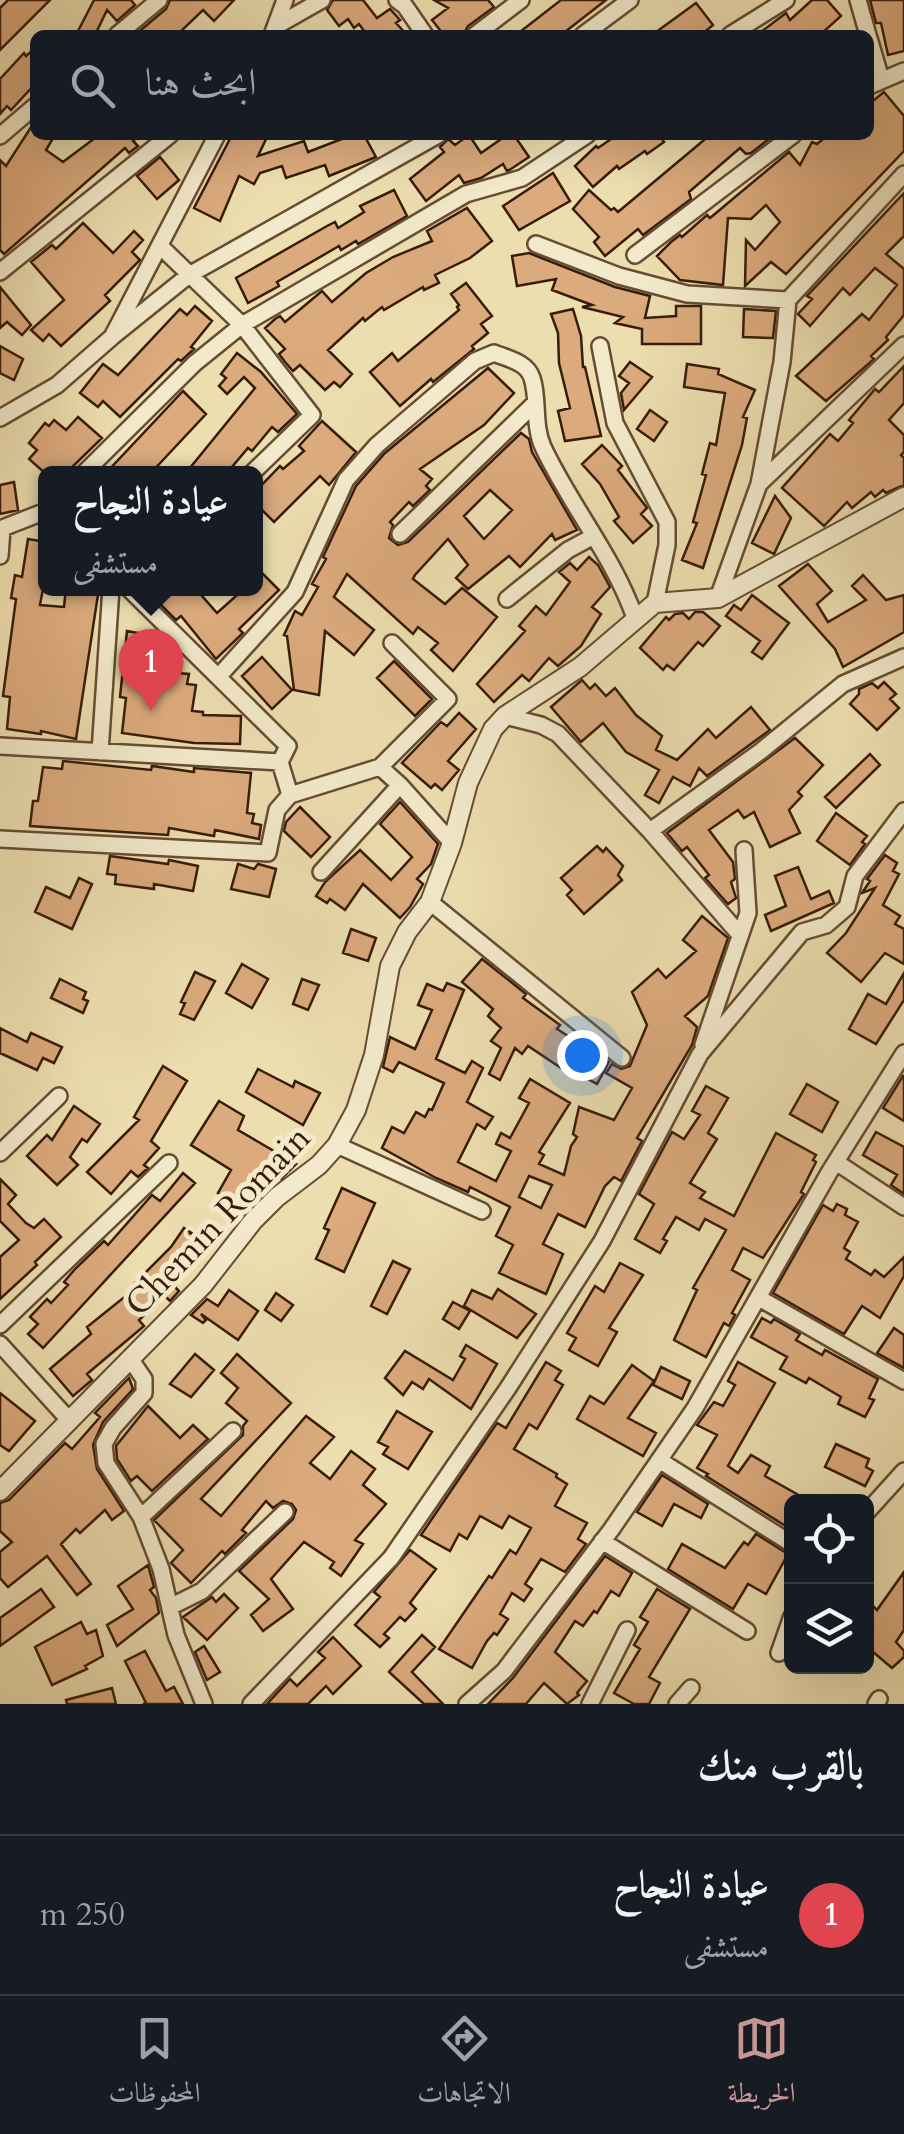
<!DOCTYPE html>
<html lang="ar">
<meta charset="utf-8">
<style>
:root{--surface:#171b24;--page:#242831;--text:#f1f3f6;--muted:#9ea1a6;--line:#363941;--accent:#c59692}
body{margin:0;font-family:Cardo,Amiri,serif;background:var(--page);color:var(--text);direction:rtl}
.controls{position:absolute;right:30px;bottom:30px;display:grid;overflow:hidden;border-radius:15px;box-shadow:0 10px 40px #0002}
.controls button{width:90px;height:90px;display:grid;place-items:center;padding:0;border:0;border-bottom:2px solid var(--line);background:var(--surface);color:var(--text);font:50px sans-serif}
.you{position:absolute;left:582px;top:1055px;width:35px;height:35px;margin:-25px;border:8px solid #fff;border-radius:50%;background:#1a73e8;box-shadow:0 0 0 15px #1a73e833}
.badge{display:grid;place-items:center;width:65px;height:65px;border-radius:50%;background:var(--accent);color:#fff;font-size:32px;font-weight:700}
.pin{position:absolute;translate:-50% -82px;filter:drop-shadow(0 2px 5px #0008)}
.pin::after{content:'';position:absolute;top:52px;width:35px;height:30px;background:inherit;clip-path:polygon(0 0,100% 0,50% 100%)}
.popup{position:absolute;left:38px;top:466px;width:225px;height:130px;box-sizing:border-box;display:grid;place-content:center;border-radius:15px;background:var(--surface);filter:drop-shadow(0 2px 8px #0005);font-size:32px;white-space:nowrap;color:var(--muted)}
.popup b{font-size:38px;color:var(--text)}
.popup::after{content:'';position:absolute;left:50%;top:100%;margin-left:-20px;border:20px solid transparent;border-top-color:var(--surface)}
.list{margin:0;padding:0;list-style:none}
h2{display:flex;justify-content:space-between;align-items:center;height:130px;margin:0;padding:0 40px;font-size:42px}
h2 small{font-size:32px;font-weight:400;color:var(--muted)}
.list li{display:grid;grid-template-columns:65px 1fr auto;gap:30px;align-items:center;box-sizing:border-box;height:160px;padding:0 40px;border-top:2px solid var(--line)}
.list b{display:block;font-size:38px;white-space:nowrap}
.list p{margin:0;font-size:32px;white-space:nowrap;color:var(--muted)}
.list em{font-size:32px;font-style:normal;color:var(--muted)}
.icon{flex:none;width:55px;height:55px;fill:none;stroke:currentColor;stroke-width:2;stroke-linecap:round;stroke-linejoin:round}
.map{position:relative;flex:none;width:904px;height:1704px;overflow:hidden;direction:ltr}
.search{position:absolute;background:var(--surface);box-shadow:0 10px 40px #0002;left:30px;right:30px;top:30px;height:110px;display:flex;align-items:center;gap:25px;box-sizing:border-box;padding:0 35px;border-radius:15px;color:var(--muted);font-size:38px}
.sheet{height:290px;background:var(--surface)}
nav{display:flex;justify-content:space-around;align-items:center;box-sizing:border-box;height:140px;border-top:2px solid var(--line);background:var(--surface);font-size:28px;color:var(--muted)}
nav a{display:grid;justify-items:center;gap:5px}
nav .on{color:var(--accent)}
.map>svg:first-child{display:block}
.building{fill:#dbaa7d;stroke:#381c0a;stroke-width:2.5;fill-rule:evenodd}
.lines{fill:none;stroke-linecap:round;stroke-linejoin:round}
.minor-casing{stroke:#654c33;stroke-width:20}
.tertiary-casing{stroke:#654c33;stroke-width:22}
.minor{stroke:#f3eacb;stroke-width:15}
.tertiary{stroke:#f3eacb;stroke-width:18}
.labels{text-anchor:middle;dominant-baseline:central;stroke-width:10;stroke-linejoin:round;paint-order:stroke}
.street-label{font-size:35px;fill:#381c0a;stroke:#f3eacb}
</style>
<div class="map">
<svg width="904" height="1704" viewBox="0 0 904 1704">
<rect width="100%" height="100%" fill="#eddeaf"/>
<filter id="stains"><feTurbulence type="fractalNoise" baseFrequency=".002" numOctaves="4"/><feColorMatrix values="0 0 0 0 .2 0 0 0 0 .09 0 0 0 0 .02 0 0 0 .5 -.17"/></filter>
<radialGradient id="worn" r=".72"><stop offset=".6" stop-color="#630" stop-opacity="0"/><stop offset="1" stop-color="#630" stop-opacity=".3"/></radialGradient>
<!-- building -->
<path class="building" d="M8 0H50L0 50V8Z
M94 0H131L135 5 117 21 107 10 95 35H76Z
M170 0H234L214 21 203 10 177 35H135L166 9Z
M333 0H363L377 18 390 9 400 20 396 23 407 35H367L359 24 354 28 348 19 339 26 327 10Z
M434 0H488L494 7 468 26 463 35H444L432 20 448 8Z
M561 0H606L561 35H516Z
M812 0H827L841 16 820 35H757L786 13 790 20Z
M870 0H904V51L888 55 881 23H876Z
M696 3 713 25 701 35H652Z
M35 48V84L11 110 7 106 0 114V79L24 53 26 56Z
M884 92 904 116V151L786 274 771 262 745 286 746 240 755 250 780 222 766 205 751 219 728 218 723 285 680 280 657 256 671 242 680 235 682 237 707 215 710 218 789 152 800 165 812 142 817 144 828 135H869V104Z
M35 121V135H55L46 150 63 162 99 135H139L133 141 138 146 129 153 125 148 4 254 0 250V160L6 166Z
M232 135H268L258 156 304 141 308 152 352 135H364L376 157 329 176 325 165 286 178 282 166 260 173 254 184 239 176 220 221 194 208Z
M469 135 481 153 507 135H514L529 157 511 169 507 171 503 164 481 178 464 183 459 175 426 201 410 179 444 152 440 147 448 139 455 145Z
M617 135H659L664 142 647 154 645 151 619 169 617 166 593 187 575 166 596 146 598 148Z
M710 135H774L751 153 746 154 740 148 689 192 691 199 643 235 638 229 605 256 594 242 599 237 573 209 589 190 611 210 614 208 618 212Z
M160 157 179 180 157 199 137 176Z
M553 173 570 201 519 230 503 206Z
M394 190 407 216 358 244 356 241 341 250 339 246 277 282 279 286 248 303 236 278 327 226 335 222 338 228 364 212 360 206Z
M904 193V236L886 254 904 269V315L886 337 888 340 871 356 874 359 826 401 796 376 862 314 869 320 897 285 875 268 850 295 843 288 810 326 798 314 812 299 807 296Z
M467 208 492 241 470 258 435 275 439 283 424 290 423 287 384 310 382 307 365 321 363 318 328 350 352 374 340 387 334 382 325 390 300 365 293 371 285 362 279 354 285 349 265 328 275 319 280 316 285 322 322 291 332 302 366 273 393 257 432 241 427 231Z
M83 223 113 253 134 231 143 240 132 252 140 260 105 295 110 301 61 346 49 334 43 341 31 330 64 300 31 262 52 245 56 249Z
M529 253 615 287 650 296 645 318 676 316V306H701V344H642V329L615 323 623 317 582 307 592 305 552 290 556 279 517 286 512 256Z
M466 283 492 316 481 324 488 333 472 346 474 349 433 382 431 379 400 406 370 372 392 353 398 361 459 310 457 307 459 305 451 294Z
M0 287 31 325 22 335 7 322 0 328Z
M195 306 212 321 191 347 194 349 181 361 178 359 120 417 103 401 98 407 80 393 103 364 118 375 180 309 187 315Z
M573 309 581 336 583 367H585L601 436 565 441 558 411 570 408 559 363 558 333 551 314Z
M744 309 776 311 773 338 743 337Z
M0 346 23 359 14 380 0 373Z
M237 353 261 372 297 414 278 432 272 427 252 451 248 448 226 474H185L255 388 244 377 227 394 219 386 226 378 221 374Z
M630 362 652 377 624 410 621 393 629 383 619 376Z
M687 364 719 369 718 374 755 390 743 417 747 418 742 445 703 568 682 560 697 523 693 522 706 475 702 474 710 443 716 445 725 393 684 387Z
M904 366V403L889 420 904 435V452L901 455 904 458V485L886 493 883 490 875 497 871 492 852 508 847 502 824 526 782 488 830 434 838 441 853 423 849 420 875 389 879 392Z
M488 368 514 393 484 425 420 469 432 479 426 486 430 490 413 506 409 502 390 522 393 525 389 538 398 545 408 542 521 433 529 439 532 452 577 530 555 540 552 534 520 567 509 556 468 589 456 578 468 565 448 539 415 575 413 579 445 604 462 588 497 617 453 671 431 650 438 643 418 627 413 634 347 574 334 597 374 630 354 655 325 631 319 695 294 690 287 636 284 635 295 611 302 615 318 587 312 584 326 559 323 557 356 486 385 453ZM490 490 512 510 484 539 464 516Z
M183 391 206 414 163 460 150 474H105Z
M650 410 667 422 654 441 637 429Z
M78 417 102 438 65 474H46L29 459 37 450 29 443 45 423 49 426 54 420 66 430Z
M322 421 356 452 329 485 320 476 274 522 256 504V491L280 466 283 469 304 451 299 446Z
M602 445 622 466 618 470 647 508 641 514 652 526 633 543 614 521 619 517 600 484 582 464Z
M14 482 18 510 0 514V485Z
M775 496 791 518 774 554 752 543Z
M28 539 46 542V572L40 605 64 607 66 588H99L76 739 41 731V734L7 729 10 697 3 696 16 599 11 598 15 575 22 577Z
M589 557 598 565 610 587 592 607 601 614 581 646 558 666 549 658 529 681 522 675 494 702 477 684 525 631 519 626 536 606 546 615 570 582 559 572 570 563 577 570Z
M808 564 832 591 817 604 828 622 866 600 852 586 863 575 886 600 904 595V632L843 667 835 649 779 586Z
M263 574 279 590 239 629 243 633 216 659 181 616 176 620 149 593 154 588H195L217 613 245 588H256V581Z
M752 595 789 623 762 659 752 652 760 641 726 616 734 605 741 610Z
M695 612H703L720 626 703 646 698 642 674 670 667 665 663 670 640 648 666 617 669 620 675 614 683 613 689 619Z
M127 631 143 634 142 642 156 644 153 659 179 662 177 673 189 674 187 684 196 685 192 711 203 712V715L241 716 240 744 194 743 122 733 126 698 120 697Z
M262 657 292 690 272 709 242 676Z
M394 661 432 699 415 716 377 678Z
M582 680 590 689 595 684 606 696 615 688 636 715 662 736 656 750 677 760 708 729 716 738 751 707 770 730 707 776 699 768 690 786 673 777 659 803 645 795 659 770 626 752 603 723 581 742 551 707Z
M884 682 896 694 890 699 899 708 877 730 850 704 859 694V689L872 683 878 688Z
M459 713 476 729 448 761 459 770 442 790 435 784 431 788 402 763 441 722 447 726Z
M795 738 823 765 798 792 802 796 789 810 800 833 770 847 754 812 744 818 738 810 709 830 733 862 735 879 731 882 736 898 728 904 705 878 709 875 687 847 682 851 667 833Z
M870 754 880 765 836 808 825 797Z
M63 761 151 770 152 766 194 772V768L251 773 247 813 254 814 252 823 261 825 259 839 215 830 214 836 169 828 168 835 30 826 33 801H38L43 767 62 769Z
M400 802 438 844 431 864 417 879 423 884 410 907 400 918 363 884 345 910 330 899 327 903 316 896 325 882 360 850 391 880 412 857 380 824Z
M300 807 330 837 311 857 284 831 286 822Z
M836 813 867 836 862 842 865 844 850 865 817 841Z
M597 846 603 852 606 848 623 866 618 875 622 880 584 914 567 895 572 890 561 878Z
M885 855 897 863 893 871 899 874 883 905 900 916 895 924 904 929V964L885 953 861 982 827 953 846 933 875 888 862 893 870 881 867 879Z
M110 856 168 864 169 860 198 866 193 891 154 884V889L115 884 116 875 107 874Z
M238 864 254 869 258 864 276 869 269 897 231 889Z
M798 867 811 899 829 891 834 903 771 931 765 915 786 906 775 876Z
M79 878 92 884 72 929 35 912 46 887 70 898Z
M702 916 728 938 708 996 685 1016 697 1027 692 1045 637 1138 642 1141 621 1181 614 1177 605 1186 585 1227 558 1214 543 1244 563 1254 546 1294 499 1273 513 1245 496 1236 510 1207 470 1187 468 1192 436 1178 382 1148 392 1127 404 1133 416 1112 425 1117 429 1109 432 1110 444 1083 399 1062 393 1072 383 1067 390 1037 415 1049 432 1010 418 1005 427 984 443 991 447 983 464 990 436 1059 465 1073 472 1061 483 1068 467 1102 493 1117 485 1129 477 1124 458 1162 496 1181 511 1151 496 1144 501 1133 510 1138 529 1103 519 1098 530 1079 570 1103 539 1152 544 1155 539 1164 564 1175 571 1146 577 1137 573 1134 579 1107 614 1120 632 1088 606 1073 612 1064 621 1069 630 1066 647 1025 632 992 658 969 666 978 696 951 683 940ZM529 1176 552 1185 541 1208 519 1197Z
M351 929 376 938 368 961 343 953Z
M482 959 526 994 523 998 560 1025 557 1029 609 1062 597 1084 575 1072 573 1076 528 1046 522 1054 515 1048 500 1080 489 1074 501 1048 491 1041 501 1028 488 1016 493 1009 462 982Z
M242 964 268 979 252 1008 226 993Z
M195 972 215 981 194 1020 180 1014 185 1003 181 1002Z
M904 973V1000L876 1044 849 1029 868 994 886 1004Z
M60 979 86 992 83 999 88 1001 83 1013 51 998Z
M302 979 319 985 308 1010 293 1004Z
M0 1028 27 1042 31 1033 62 1047 54 1063 43 1058 37 1070 0 1053Z
M163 1066 187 1081 151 1141 159 1148 144 1165 148 1168 138 1177 131 1171 111 1194 87 1172 139 1120 134 1117Z
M258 1069 293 1087 295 1081 320 1093 303 1125 246 1092Z
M903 1076 904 1077V1121L883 1108Z
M807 1084 838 1102 822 1132 790 1114Z
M706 1086 728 1098 708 1133 717 1139 690 1183 705 1192 700 1198 734 1216 776 1133 816 1155 813 1160 816 1162 801 1192 804 1194 763 1258 743 1248 732 1270 750 1280 732 1313 735 1315 729 1326 724 1323 706 1357 674 1340 697 1290 693 1288 726 1230 705 1219 699 1230 676 1217 663 1239 667 1241 660 1253 635 1239 654 1204 639 1194 672 1132 684 1139 700 1115 692 1111Z
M219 1101 244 1116 238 1130 296 1164 281 1179 277 1177 268 1188 260 1184 246 1209 218 1193 231 1170 191 1145Z
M74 1106 100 1124 87 1142 82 1139 70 1157 78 1165 57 1185 27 1156 47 1135 52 1140Z
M876 1132 904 1147V1194L891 1185 897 1175 863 1155Z
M183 1173 195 1183 43 1348 28 1334 38 1324 30 1317 47 1299 51 1303 68 1285 64 1282 75 1269 104 1241 108 1245 152 1195 160 1201Z
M0 1179 16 1195 8 1204 26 1223 34 1228 44 1219 61 1237 35 1262 37 1265 0 1299V1257L19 1240 0 1221Z
M342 1188 375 1203 344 1272 316 1259 329 1230 324 1228Z
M837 1204 847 1209 845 1215 858 1222 844 1248 850 1252 846 1259 871 1275 875 1270 884 1277 904 1257V1276L880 1318 862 1306 844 1334 773 1293 823 1205 833 1211Z
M184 1228 211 1246 171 1283 179 1291 170 1301 165 1296 139 1320 144 1326 87 1374 92 1380 73 1396 50 1369 91 1334 87 1327 132 1291 130 1288 171 1247Z
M393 1261 410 1269 387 1314 371 1306Z
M620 1263 643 1275 609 1328 617 1332 598 1366 569 1350 576 1338 567 1333 595 1286 604 1292Z
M498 1289 536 1314 517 1338 464 1306 472 1290 492 1299Z
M229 1290 258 1311 238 1340 201 1314 206 1320 203 1323 191 1315 207 1299 218 1306Z
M276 1293 293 1305 281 1321 265 1310Z
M453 1302 470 1311 459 1329 443 1319Z
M762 1318 771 1323 774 1319 800 1334 796 1340 822 1355 825 1350 878 1379 869 1398 874 1400 865 1417 838 1404 841 1397 809 1378 806 1383 780 1369 787 1357 751 1337Z
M894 1328 904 1335V1368L877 1353Z
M466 1345 497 1364 471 1409 429 1379 423 1389 412 1382 403 1395 385 1378 405 1351 453 1380 465 1359 460 1356Z
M195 1354 214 1370 191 1397 170 1384Z
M237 1354 291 1403 201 1499 221 1516 306 1416 334 1437 310 1463 330 1479 351 1451 375 1469 363 1485 386 1504 355 1540 363 1544 341 1576 330 1568 334 1562 304 1542 271 1579 293 1609 263 1631 251 1615 269 1599 239 1571 293 1519 296 1510 292 1504 283 1501 273 1508 266 1501 242 1530 246 1533 225 1554 222 1551 191 1583 171 1563 183 1550 154 1520 243 1435V1426L247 1421 226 1403 238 1388 221 1373Z
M546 1362 561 1371 555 1380 563 1385 537 1429 529 1424 514 1449 557 1474 556 1477 567 1484 555 1506 587 1523 578 1539 586 1544 565 1572 541 1559 525 1584 532 1589 524 1601 512 1593 500 1614 508 1619 497 1635 494 1633 487 1641 472 1668 439 1649 489 1576 492 1578 510 1550 516 1554 531 1528 509 1516 502 1528 480 1516 467 1539 459 1534 450 1551 421 1535 497 1423 506 1428Z
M738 1362 775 1383 728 1466 738 1473 751 1455 770 1466 765 1476 802 1497 799 1502H792V1530L706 1476 708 1474 697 1468 717 1435 697 1425 714 1402 723 1406 735 1385 728 1381Z
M632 1365 654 1381 628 1418 656 1433 643 1456 577 1419 590 1396 604 1404Z
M661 1367 690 1381 682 1399 653 1385Z
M129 1378 133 1389 103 1422 93 1445 97 1469 124 1511 112 1520 105 1510 80 1533 76 1529 61 1544 91 1584 77 1595 47 1556 8 1587 0 1578V1552L12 1542 0 1531V1503L9 1500 65 1443 72 1449 100 1417 95 1413Z
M0 1393 35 1421 9 1451 0 1445Z
M148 1406 180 1438 193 1425 208 1439 152 1491 137 1476 131 1481 117 1459 116 1446Z
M397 1411 432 1432 408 1469 383 1454 388 1447 378 1442Z
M836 1444 869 1459 866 1467 873 1471 865 1486 825 1467Z
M662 1475 708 1504 701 1518 674 1504 662 1526 637 1512Z
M756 1534 788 1554 766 1594 748 1584 733 1609 668 1569 682 1544 725 1568 744 1542 748 1545Z
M410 1550 436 1569 410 1603 416 1609 405 1621 400 1617 384 1634 389 1638 380 1647 355 1625 380 1597 374 1592Z
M605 1556 632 1573 619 1596 611 1591 597 1613 594 1611 583 1626 575 1621 555 1652 587 1681 577 1693 579 1695 567 1704 544 1683 526 1704H488L513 1678Z
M148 1565 154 1587 150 1590 156 1598 159 1613 117 1646 107 1625 133 1609 118 1586Z
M904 1572V1630L896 1642 904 1651V1657L892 1668 866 1646V1617L874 1607 877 1610Z
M41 1589 54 1607 0 1646V1618Z
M657 1589 690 1609 649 1677 660 1683 649 1704H634L614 1693 640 1649 634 1645 648 1622 640 1617Z
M224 1594 238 1608 207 1640 183 1617 212 1597 216 1602Z
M81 1622 87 1634 96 1630 103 1656 85 1666 87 1669 52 1685 35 1647Z
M422 1635 435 1647 412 1672 443 1704H424L389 1672Z
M333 1637 361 1666 333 1694 326 1686 308 1704H267L290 1679 297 1686 325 1658 318 1652Z
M204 1646 220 1672 207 1680 195 1652Z
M145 1651 166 1691 174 1687 183 1704H143L146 1703 125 1661Z
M112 1688 116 1704H67L66 1700Z"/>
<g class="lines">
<defs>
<path id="minor" d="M397 0 405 6 425 35
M858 0 868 35
M278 25 322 0
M117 35 159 0
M272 35 285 0
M475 35 521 0
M583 35 630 0
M730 35 786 0
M869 38 881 79
M869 86 904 71
M0 136 35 106
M536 244 619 276 687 294 788 300
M160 246 242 325 312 415 252 473
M635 255 793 135
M0 272 170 135
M112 337 189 275 438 135
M600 346 615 423 667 522V545L655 603
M0 418 57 385 112 337 217 135
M84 473 195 363 242 325 466 194 522 178 587 135
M759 484 904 345
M0 529 46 511
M400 534 534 404
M0 556 2 529
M718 598 759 484 782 362 788 300 904 174
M507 599 568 550 592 537
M219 676 295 592 346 480 377 445 475 361 494 353C508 359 527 362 532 378 539 399 533 425 543 447 570 505 614 557 635 618
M505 716 541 725 558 734 650 831 740 935
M0 746 280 762
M100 752 111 588
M380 767 448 699 392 643
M290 795 380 767 400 785 452 843
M650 831 761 751 843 684 904 657
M0 839 268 853 277 810 290 795 280 762 288 746 128 588
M321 872 400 785
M430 902 622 1058
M703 1045 748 913 744 850
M337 1145 482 1211
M0 1153 59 1096
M836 1162 904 1207
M759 1298 904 1381
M0 1325 169 1163
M0 1344 70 1421
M131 1360 144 1379V1393L113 1428 104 1444 106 1463 141 1517 161 1569 176 1635 204 1704
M659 1460 792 1544
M866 1513 904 1471
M141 1517 233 1431
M602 1541 747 1631
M172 1606 202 1591 285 1512
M779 1653 792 1616
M251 1704 391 1558 508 1388 602 1241 700 1054 802 932 826 925 847 907 855 876 904 811
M467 1704 504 1671 611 1530 695 1408 830 1171 904 1053
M590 1704 627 1630
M677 1704 691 1688
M876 1704 879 1699"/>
<path id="tertiary" d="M0 1491 203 1285 253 1221 277 1197 319 1165 337 1145 356 1110 374 1055 390 966 407 932 430 902 452 843 468 783 493 729 505 716 580 667 655 603 718 598 904 497"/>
</defs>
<!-- minor casing -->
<use href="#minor" class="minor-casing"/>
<!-- tertiary casing -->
<use href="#tertiary" class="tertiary-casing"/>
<!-- minor -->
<use href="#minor" class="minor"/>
<!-- tertiary -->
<use href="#tertiary" class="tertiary"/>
</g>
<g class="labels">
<!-- street labels -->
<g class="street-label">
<text transform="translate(218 1221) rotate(-46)">Chemin Romain</text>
</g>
</g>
<rect width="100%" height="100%" filter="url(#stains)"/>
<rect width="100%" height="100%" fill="url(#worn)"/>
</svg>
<div class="controls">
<button><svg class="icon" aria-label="locate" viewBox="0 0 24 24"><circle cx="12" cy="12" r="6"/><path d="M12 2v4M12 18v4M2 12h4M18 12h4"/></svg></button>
<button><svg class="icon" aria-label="layers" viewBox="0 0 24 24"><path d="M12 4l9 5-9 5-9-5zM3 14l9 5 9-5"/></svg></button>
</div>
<div class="you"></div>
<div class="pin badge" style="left:151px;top:711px;background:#e0444e">1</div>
<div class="popup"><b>عيادة النجاح</b>مستشفى</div>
<div class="search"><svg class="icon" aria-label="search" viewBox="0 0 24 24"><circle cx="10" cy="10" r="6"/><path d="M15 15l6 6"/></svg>ابحث هنا</div>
</div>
<section class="sheet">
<h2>بالقرب منك<small></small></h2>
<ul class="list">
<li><span class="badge" style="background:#e0444e">1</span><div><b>عيادة النجاح</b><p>مستشفى</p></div><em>250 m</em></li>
</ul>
</section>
<nav>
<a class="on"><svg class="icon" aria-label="map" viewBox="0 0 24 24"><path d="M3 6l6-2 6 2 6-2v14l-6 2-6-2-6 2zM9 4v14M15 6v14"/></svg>الخريطة</a>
<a><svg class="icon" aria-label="directions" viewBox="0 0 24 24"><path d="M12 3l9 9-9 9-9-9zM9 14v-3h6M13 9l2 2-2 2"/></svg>الاتجاهات</a>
<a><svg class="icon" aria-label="saved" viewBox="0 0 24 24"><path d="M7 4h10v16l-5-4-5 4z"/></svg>المحفوظات</a>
</nav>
